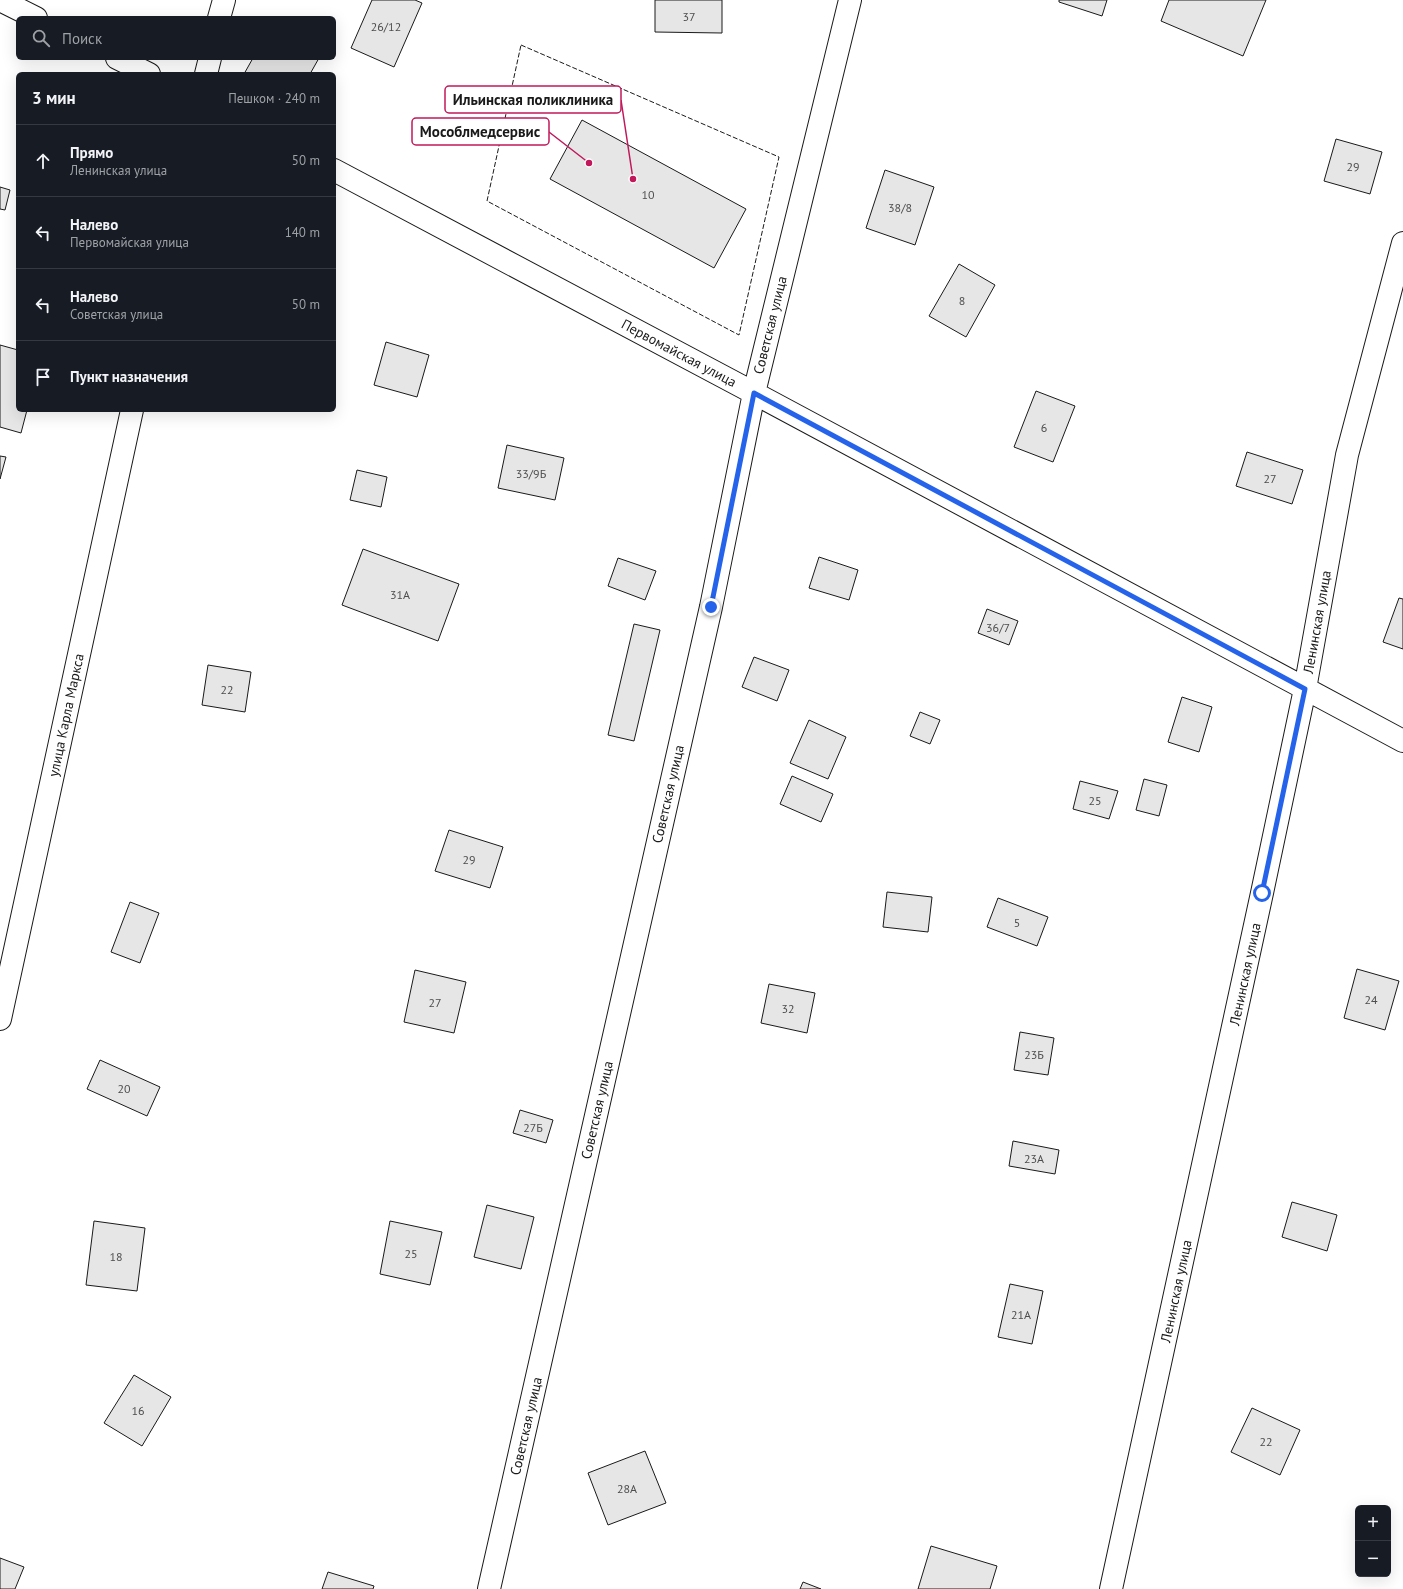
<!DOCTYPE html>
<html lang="ru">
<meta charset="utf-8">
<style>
:root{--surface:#171b24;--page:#20242c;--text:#f1f3f6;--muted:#9ea1a6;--line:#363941}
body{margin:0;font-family:"PT Sans",sans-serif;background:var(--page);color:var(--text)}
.controls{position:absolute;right:12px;bottom:12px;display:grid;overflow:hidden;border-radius:6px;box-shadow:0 4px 16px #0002}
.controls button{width:36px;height:36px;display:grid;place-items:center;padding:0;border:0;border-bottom:1px solid var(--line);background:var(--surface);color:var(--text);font:20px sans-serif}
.stop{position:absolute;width:12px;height:12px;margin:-9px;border:3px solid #2563eb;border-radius:50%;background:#fff}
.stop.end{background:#2563eb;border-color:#fff;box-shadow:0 1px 4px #0008}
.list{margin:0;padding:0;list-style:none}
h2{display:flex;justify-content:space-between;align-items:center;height:52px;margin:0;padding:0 16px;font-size:17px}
h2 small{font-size:13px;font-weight:400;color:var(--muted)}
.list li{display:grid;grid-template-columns:26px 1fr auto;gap:12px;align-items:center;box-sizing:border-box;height:72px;padding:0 16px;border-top:1px solid var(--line)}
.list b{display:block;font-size:15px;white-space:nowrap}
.list p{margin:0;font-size:13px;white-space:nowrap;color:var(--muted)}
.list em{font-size:13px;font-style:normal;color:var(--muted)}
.icon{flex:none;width:22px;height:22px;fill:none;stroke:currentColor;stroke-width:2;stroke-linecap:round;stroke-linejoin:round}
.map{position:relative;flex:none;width:1403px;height:1589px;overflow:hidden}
.search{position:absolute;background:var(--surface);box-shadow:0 4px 16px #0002;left:16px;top:16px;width:320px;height:44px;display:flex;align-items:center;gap:10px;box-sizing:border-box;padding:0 14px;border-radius:6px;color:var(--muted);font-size:15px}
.panel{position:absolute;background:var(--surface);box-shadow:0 4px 16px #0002;left:16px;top:72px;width:320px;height:340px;border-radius:6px}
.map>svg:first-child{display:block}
.building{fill:#e6e6e6;stroke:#1a1a1a}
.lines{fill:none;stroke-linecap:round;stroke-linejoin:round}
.street-casing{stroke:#1a1a1a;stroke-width:24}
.street{stroke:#fff;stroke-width:22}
.fence{stroke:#1a1a1a;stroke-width:1;stroke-dasharray:5 2;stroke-linecap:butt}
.route{stroke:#2563eb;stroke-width:5}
.labels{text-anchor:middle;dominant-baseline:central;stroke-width:3;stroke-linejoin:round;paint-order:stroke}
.number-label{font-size:12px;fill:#4d4d4d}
.street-label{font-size:14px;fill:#1a1a1a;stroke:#fff}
.leader{fill:none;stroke:#c2185b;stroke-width:1.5}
.callout-dot{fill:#c2185b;stroke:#fff;stroke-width:1.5}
.callout{fill:#fff;stroke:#c2185b;stroke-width:1.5}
.callout-label{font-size:15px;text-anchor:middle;font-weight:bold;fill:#1a1a1a}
</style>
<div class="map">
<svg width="1403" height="1589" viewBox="0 0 1403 1589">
<rect width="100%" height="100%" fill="#fff"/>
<!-- building -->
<path class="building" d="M372 0H415L422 3 394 67 351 48Z
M655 0H722V33L655 32Z
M1059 0H1107L1102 16 1059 2Z
M1169 0H1266L1243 56 1161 21Z
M253 58H319L310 74H244Z
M582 120 746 209 714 268 550 179Z
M1336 139 1382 152 1370 194 1324 181Z
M885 170 934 187 915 245 866 228Z
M0 187 10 190 5 210 0 209Z
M959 264 995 285 966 337 929 316Z
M386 342 429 355 417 397 374 385Z
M0 345 18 350V410H27L21 433 0 427Z
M1036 391 1075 406 1053 462 1014 447Z
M507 445 564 458 555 500 498 488Z
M1247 452 1303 470 1292 504 1236 486Z
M0 456 6 457 0 479Z
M357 470 387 477 381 507 350 500Z
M363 549 459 584 438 641 342 605Z
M819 557 858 570 849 600 809 588Z
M618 558 656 571 645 600 608 586Z
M1399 598 1403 599V649L1383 642Z
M987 609 1018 621 1009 645 978 633Z
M634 624 660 630 634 741 608 735Z
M754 657 789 670 777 701 742 687Z
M208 665 251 672 245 712 202 705Z
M1182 697 1212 707 1199 752 1168 742Z
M920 712 940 720 930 744 910 736Z
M809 720 846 737 828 779 790 763Z
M792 776 833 794 821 822 780 804Z
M1144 779 1167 785 1159 816 1136 810Z
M1080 781 1118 791 1109 819 1073 809Z
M449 830 503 847 490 888 435 871Z
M887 892 932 897 928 932 883 927Z
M998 898 1048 917 1037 946 987 927Z
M130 902 159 913 140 963 111 952Z
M1357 969 1399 981 1385 1030 1344 1018Z
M415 970 466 982 454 1033 404 1022Z
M769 984 815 993 807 1033 761 1023Z
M1020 1032 1054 1038 1048 1075 1014 1070Z
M100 1060 160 1087 147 1116 87 1089Z
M520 1110 553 1120 546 1143 513 1133Z
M1013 1141 1059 1150 1055 1174 1009 1166Z
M1292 1202 1337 1215 1327 1251 1282 1237Z
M487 1205 534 1217 521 1269 474 1257Z
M94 1221 145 1228 137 1291 86 1285Z
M390 1221 442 1232 430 1285 380 1274Z
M1010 1284 1043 1291 1032 1344 998 1337Z
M134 1375 171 1397 142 1446 104 1423Z
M1252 1408 1300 1430 1280 1475 1231 1452Z
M645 1451 666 1503 608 1525 588 1473Z
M931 1546 997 1566 990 1589H918Z
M0 1558 24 1567 15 1589H0Z
M328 1572 374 1586 373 1589H322Z
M803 1582 821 1589H800Z"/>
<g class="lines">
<defs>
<path id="street" d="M0 0 36 18
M219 18 224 0
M117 58 149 74
M206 74 210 58
M334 170 754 393 1403 741
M0 1019 132 410
M489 1589 711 607 754 393 850 0
M1111 1589 1262 893 1305 689 1347 455 1403 243"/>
</defs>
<!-- street casing -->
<use href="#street" class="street-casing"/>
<!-- street -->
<use href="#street" class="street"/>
<!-- fence -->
<path class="fence" d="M521 45 779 157 739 335 487 201Z"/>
</g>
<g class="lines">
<!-- route -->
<path class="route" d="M711 607 754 393 1305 689 1262 893"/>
</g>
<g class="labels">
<!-- number labels -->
<g class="number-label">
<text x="689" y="16">37</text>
<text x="386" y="26">26/12</text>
<text x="1353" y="166">29</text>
<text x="648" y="194">10</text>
<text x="900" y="207">38/8</text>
<text x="962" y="300">8</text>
<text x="1044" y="427">6</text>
<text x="531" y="473">33/9Б</text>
<text x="1270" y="478">27</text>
<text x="400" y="594">31А</text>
<text x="998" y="627">36/7</text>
<text x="227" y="689">22</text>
<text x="1095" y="800">25</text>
<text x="469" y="859">29</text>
<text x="1017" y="922">5</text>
<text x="1371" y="999">24</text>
<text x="435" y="1002">27</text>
<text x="788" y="1008">32</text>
<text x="1034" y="1054">23Б</text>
<text x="124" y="1088">20</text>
<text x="533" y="1127">27Б</text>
<text x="1034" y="1158">23А</text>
<text x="411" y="1253">25</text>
<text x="116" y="1256">18</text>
<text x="1021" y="1314">21А</text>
<text x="138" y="1410">16</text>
<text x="1266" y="1441">22</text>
<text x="627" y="1488">28А</text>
</g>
<!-- street labels -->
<g class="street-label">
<text transform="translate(770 325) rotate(-76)">Советская улица</text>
<text transform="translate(679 353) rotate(28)">Первомайская улица</text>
<text transform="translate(1317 622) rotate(-80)">Ленинская улица</text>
<text transform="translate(66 715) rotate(-78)">улица Карла Маркса</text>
<text transform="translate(668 794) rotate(-77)">Советская улица</text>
<text transform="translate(1245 974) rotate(-78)">Ленинская улица</text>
<text transform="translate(597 1110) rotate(-77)">Советская улица</text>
<text transform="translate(1176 1291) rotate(-78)">Ленинская улица</text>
<text transform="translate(526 1426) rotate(-77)">Советская улица</text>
</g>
</g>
<!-- callouts -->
<path class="leader" d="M633 179L621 100M589 163L549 132"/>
<g class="callout-dot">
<circle cx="633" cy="179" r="4"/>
<circle cx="589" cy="163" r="4"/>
</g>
<g class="callout">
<rect x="445" y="86" width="176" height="27" rx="4"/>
<rect x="412" y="118" width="137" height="27" rx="4"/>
</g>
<g class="callout-label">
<text x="533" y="105">Ильинская поликлиника</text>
<text x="480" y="137">Мособлмедсервис</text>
</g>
</svg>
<div class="controls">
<button>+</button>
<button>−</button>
</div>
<div class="stop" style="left:1262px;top:893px"></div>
<div class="stop end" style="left:711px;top:607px"></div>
<div class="search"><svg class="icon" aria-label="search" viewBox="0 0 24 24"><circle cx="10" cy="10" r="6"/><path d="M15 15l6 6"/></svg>Поиск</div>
<section class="panel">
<h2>3 мин<small>Пешком · 240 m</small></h2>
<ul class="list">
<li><svg class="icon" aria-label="ahead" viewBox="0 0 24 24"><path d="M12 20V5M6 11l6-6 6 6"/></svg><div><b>Прямо</b><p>Ленинская улица</p></div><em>50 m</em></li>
<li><svg class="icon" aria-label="left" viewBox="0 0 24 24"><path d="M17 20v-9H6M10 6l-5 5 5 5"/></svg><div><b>Налево</b><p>Первомайская улица</p></div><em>140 m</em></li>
<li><svg class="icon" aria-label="left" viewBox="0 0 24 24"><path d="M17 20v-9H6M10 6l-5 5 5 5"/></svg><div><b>Налево</b><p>Советская улица</p></div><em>50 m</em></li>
<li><svg class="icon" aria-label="arrive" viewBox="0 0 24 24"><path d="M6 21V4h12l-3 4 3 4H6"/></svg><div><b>Пункт назначения</b></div></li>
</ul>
</section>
</div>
